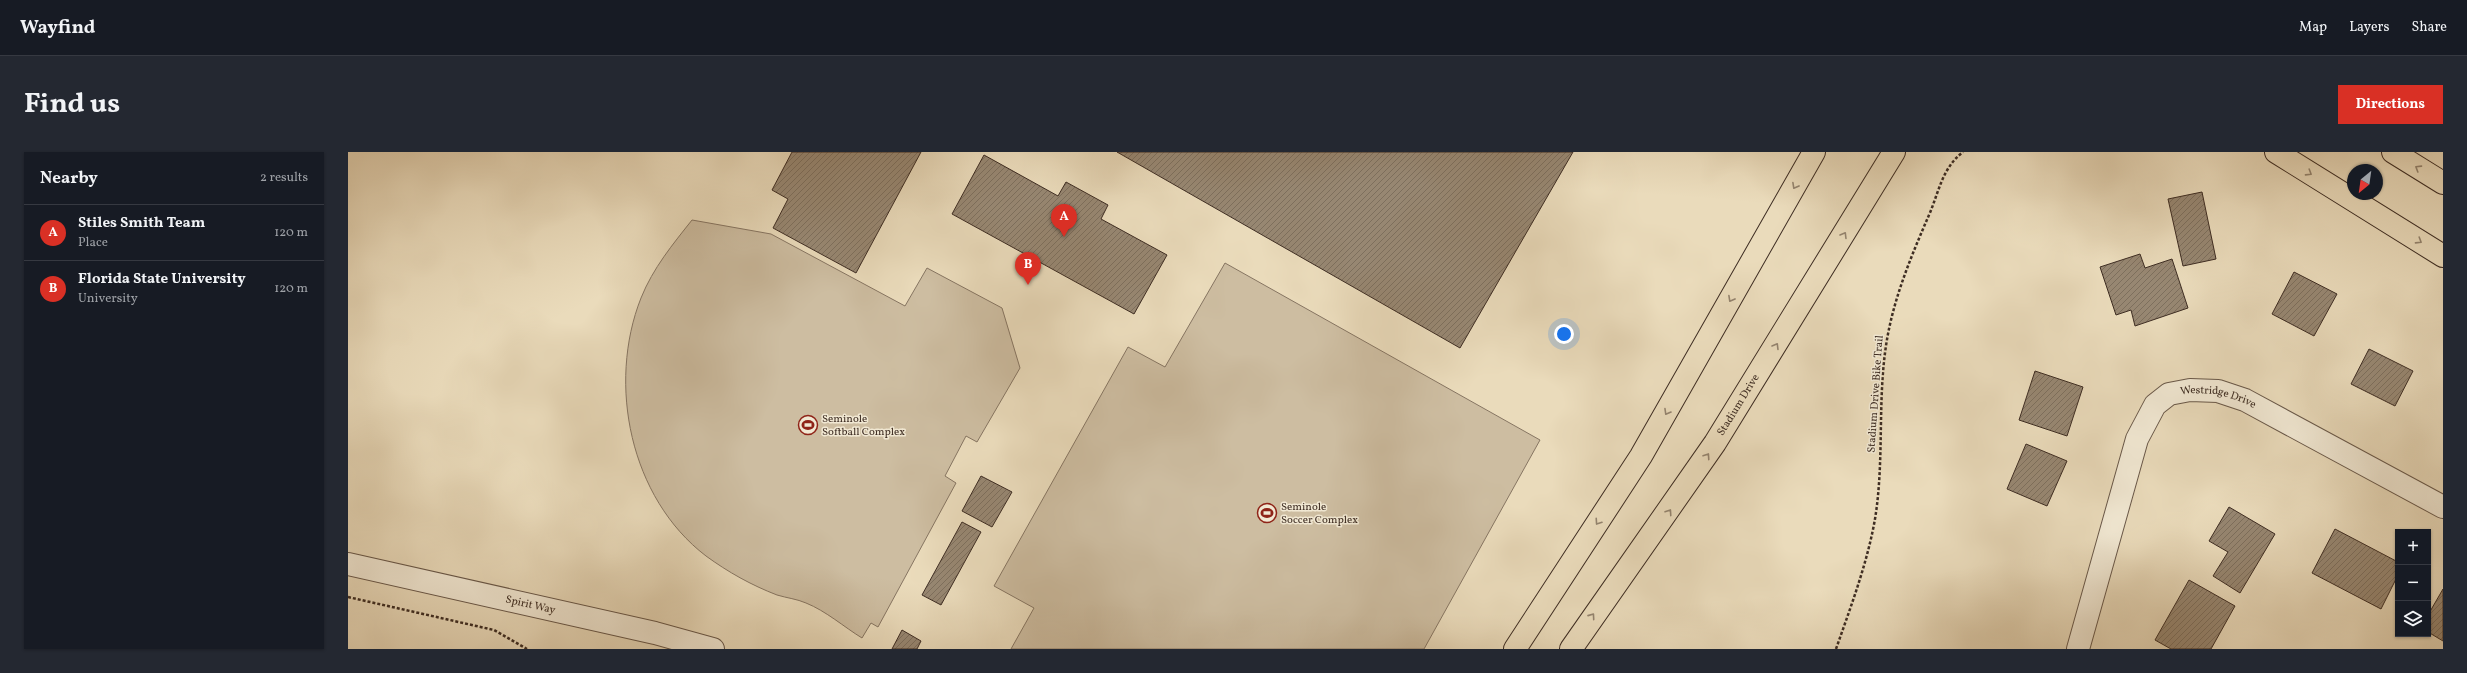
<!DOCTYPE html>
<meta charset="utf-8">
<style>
:root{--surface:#171b24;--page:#242831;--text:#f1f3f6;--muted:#9ea1a6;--line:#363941;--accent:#d93025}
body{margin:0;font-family:Vollkorn,serif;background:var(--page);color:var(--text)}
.controls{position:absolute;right:12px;bottom:12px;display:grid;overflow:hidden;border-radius:0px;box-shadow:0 1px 3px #0004}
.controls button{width:36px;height:36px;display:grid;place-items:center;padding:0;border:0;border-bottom:1px solid var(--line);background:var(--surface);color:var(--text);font:20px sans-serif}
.compass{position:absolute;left:1999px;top:12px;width:36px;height:36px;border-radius:50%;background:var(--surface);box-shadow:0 1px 3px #0004;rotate:209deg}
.you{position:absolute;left:1216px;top:182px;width:14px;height:14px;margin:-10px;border:3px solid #fff;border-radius:50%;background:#1a73e8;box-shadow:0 0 0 6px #1a73e833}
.badge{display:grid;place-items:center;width:26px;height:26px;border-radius:50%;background:var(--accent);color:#fff;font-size:13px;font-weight:700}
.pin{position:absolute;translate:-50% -33px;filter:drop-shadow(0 1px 2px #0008)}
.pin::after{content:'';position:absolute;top:21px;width:14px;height:12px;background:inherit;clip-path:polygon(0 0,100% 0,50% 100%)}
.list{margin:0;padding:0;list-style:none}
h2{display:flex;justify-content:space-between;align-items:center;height:52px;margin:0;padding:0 16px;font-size:17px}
h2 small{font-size:13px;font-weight:400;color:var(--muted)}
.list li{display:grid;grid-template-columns:26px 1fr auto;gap:12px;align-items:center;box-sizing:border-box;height:56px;padding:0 16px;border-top:1px solid var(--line)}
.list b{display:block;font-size:15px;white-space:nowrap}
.list p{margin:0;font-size:13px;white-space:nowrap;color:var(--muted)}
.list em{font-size:13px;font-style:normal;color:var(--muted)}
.icon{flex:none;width:22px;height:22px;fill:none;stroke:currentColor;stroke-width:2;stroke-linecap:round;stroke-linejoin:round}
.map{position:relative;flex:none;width:2095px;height:497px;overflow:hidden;border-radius:0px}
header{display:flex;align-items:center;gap:24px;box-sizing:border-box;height:56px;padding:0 20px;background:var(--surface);border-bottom:1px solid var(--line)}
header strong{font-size:19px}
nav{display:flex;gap:22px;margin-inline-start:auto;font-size:14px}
.intro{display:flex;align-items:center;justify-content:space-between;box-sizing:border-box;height:96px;padding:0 24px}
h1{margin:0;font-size:28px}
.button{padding:10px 18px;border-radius:0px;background:var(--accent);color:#fff;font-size:14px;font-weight:700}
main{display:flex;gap:24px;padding:0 24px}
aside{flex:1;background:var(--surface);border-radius:0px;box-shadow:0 1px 3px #0004}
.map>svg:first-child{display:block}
.garden{fill:#cdbda1;stroke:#867562}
.building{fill:url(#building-hatch);stroke:#3e2d23}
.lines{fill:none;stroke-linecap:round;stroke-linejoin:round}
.minor-casing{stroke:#695849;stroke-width:24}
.major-casing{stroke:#3e2d23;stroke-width:24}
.path{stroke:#3e2d23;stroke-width:2.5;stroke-dasharray:3 2;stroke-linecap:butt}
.minor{stroke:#f1e8d3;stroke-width:22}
.major{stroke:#eadbbb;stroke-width:22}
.oneway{stroke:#94846f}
.labels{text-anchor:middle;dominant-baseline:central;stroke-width:3;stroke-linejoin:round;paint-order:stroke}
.street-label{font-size:11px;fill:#3e2d23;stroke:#f1e8d3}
.poi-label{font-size:11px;fill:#3e2d23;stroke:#f1e8d3;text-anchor:start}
</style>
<header>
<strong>Wayfind</strong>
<nav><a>Map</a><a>Layers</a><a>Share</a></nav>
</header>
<div class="intro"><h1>Find us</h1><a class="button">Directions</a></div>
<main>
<aside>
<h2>Nearby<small>2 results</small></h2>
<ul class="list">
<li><span class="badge">A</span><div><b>Stiles Smith Team</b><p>Place</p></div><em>120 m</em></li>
<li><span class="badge">B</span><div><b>Florida State University</b><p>University</p></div><em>120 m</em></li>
</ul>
</aside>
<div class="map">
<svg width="2095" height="497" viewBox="0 0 2095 497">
<defs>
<pattern id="building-hatch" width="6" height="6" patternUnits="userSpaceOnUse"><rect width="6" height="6" fill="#978772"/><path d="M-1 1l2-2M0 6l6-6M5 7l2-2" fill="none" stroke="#7d6f5d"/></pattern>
</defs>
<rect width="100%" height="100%" fill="#eadbbb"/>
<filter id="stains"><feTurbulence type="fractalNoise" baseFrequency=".005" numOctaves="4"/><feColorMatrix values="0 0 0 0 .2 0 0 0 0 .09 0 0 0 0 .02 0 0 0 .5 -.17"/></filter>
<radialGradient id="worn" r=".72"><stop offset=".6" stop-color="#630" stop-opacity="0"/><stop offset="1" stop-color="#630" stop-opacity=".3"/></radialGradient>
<!-- garden -->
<path class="garden" d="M344 68 423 82 557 154 579 116 654 156 672 216 629 290 618 284 597 324 608 331 530 475 523 471 514 486C496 475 478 459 458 451 449 447 439 446 429 443 403 433 380 420 358 404 282 346 259 232 293 146 305 116 325 92 344 68Z
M877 111 1192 288 1076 497H663L686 456 646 434 780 195 817 215Z"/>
<!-- building -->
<path class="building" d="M444 0H573L508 121 425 76 440 47 424 38Z
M769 0H1225L1112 196Z
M636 3 710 44 718 30 760 53 753 67 819 103 786 162 604 62Z
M1854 40 1868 107 1835 114 1820 47Z
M1792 102 1797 116 1824 107 1840 156 1787 174 1783 158 1768 163 1752 115Z
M1946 120 1989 142 1966 184 1924 162Z
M2021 197 2065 219 2047 254 2003 232Z
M1687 219 1735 235 1719 284 1671 268Z
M1678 292 1719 309 1699 354 1659 337Z
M633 324 664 340 644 375 614 359Z
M1881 355 1927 382 1892 441 1865 424 1880 400 1861 389Z
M614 370 633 380 593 453 574 443Z
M1987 377 2050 410V423L2033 457 1964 421Z
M1841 428 1887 454 1863 497H1823L1807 488Z
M2095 437V489L2080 480V463Z
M554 478 573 489 569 497H544Z"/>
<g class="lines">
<defs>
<g id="minor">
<path id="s1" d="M0 412 307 481 365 497"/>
<path id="s2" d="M1730 497 1789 287 1807 253 1821 242 1842 238 1870 239 1897 248 2095 355"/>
</g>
<g id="major">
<path d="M1928 0 2095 104"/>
<path d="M2045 0 2095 31"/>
<path d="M1167 497 1293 304 1466 0"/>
<path id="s3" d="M1223 497 1367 291 1546 0"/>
</g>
</defs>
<!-- minor casing -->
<use href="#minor" class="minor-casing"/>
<!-- major casing -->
<use href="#major" class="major-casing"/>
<!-- path -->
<path class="path" d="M0 445 146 478 179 497
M1488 497C1503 454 1519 412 1527 367 1536 312 1530 255 1537 201 1543 152 1562 107 1581 63 1591 40 1594 16 1615 0"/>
<!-- minor -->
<use href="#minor" class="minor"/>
<!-- major -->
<use href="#major" class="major"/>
</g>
<!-- one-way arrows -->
<defs><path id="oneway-chevron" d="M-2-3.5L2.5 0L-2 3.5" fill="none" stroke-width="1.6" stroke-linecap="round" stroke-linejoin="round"/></defs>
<g class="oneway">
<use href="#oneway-chevron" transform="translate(2070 16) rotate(-148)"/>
<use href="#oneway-chevron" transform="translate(1961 21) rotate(32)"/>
<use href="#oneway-chevron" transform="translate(1447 34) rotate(119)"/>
<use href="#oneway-chevron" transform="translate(1496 83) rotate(-59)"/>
<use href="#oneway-chevron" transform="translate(2071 89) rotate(32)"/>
<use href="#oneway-chevron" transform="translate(1383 147) rotate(119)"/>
<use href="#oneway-chevron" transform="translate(1428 194) rotate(-59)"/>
<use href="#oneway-chevron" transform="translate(1319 260) rotate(120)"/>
<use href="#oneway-chevron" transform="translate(1359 304) rotate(-56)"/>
<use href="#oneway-chevron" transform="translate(1321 360) rotate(-56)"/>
<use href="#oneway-chevron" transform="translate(1250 370) rotate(124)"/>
<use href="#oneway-chevron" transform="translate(1244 464) rotate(-55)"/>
</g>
<!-- icons -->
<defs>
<symbol id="stadium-ring" viewBox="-11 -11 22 22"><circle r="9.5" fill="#f1e8d3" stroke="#8f2418" stroke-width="1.5"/><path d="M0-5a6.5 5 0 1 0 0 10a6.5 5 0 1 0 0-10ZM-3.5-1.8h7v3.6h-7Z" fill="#8f2418"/></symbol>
</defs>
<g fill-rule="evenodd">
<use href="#stadium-ring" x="449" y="262" width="22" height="22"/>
<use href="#stadium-ring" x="908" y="350" width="22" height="22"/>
</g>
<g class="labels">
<!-- street labels -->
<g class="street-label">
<text transform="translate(1528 242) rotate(-86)">Stadium Drive Bike Trail</text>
<text stroke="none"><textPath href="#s2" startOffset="325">Westridge Drive</textPath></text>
<text stroke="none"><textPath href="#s3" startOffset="296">Stadium Drive</textPath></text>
<text stroke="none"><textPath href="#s1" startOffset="187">Spirit Way</textPath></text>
</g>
<!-- poi labels -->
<g class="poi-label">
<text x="474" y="267">Seminole<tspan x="474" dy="13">Softball Complex</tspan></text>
<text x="933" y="355">Seminole<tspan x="933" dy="13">Soccer Complex</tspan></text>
</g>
</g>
<rect width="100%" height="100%" filter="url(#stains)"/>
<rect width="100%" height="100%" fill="url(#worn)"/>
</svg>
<div class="controls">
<button>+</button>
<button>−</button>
<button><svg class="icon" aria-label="layers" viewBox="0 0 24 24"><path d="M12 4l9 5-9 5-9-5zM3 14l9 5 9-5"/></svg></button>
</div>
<svg class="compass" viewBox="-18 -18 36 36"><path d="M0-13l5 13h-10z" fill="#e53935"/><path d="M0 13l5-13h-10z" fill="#9ea1a6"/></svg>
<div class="you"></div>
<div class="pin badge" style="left:716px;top:85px">A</div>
<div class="pin badge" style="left:680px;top:133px">B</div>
</div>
</main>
